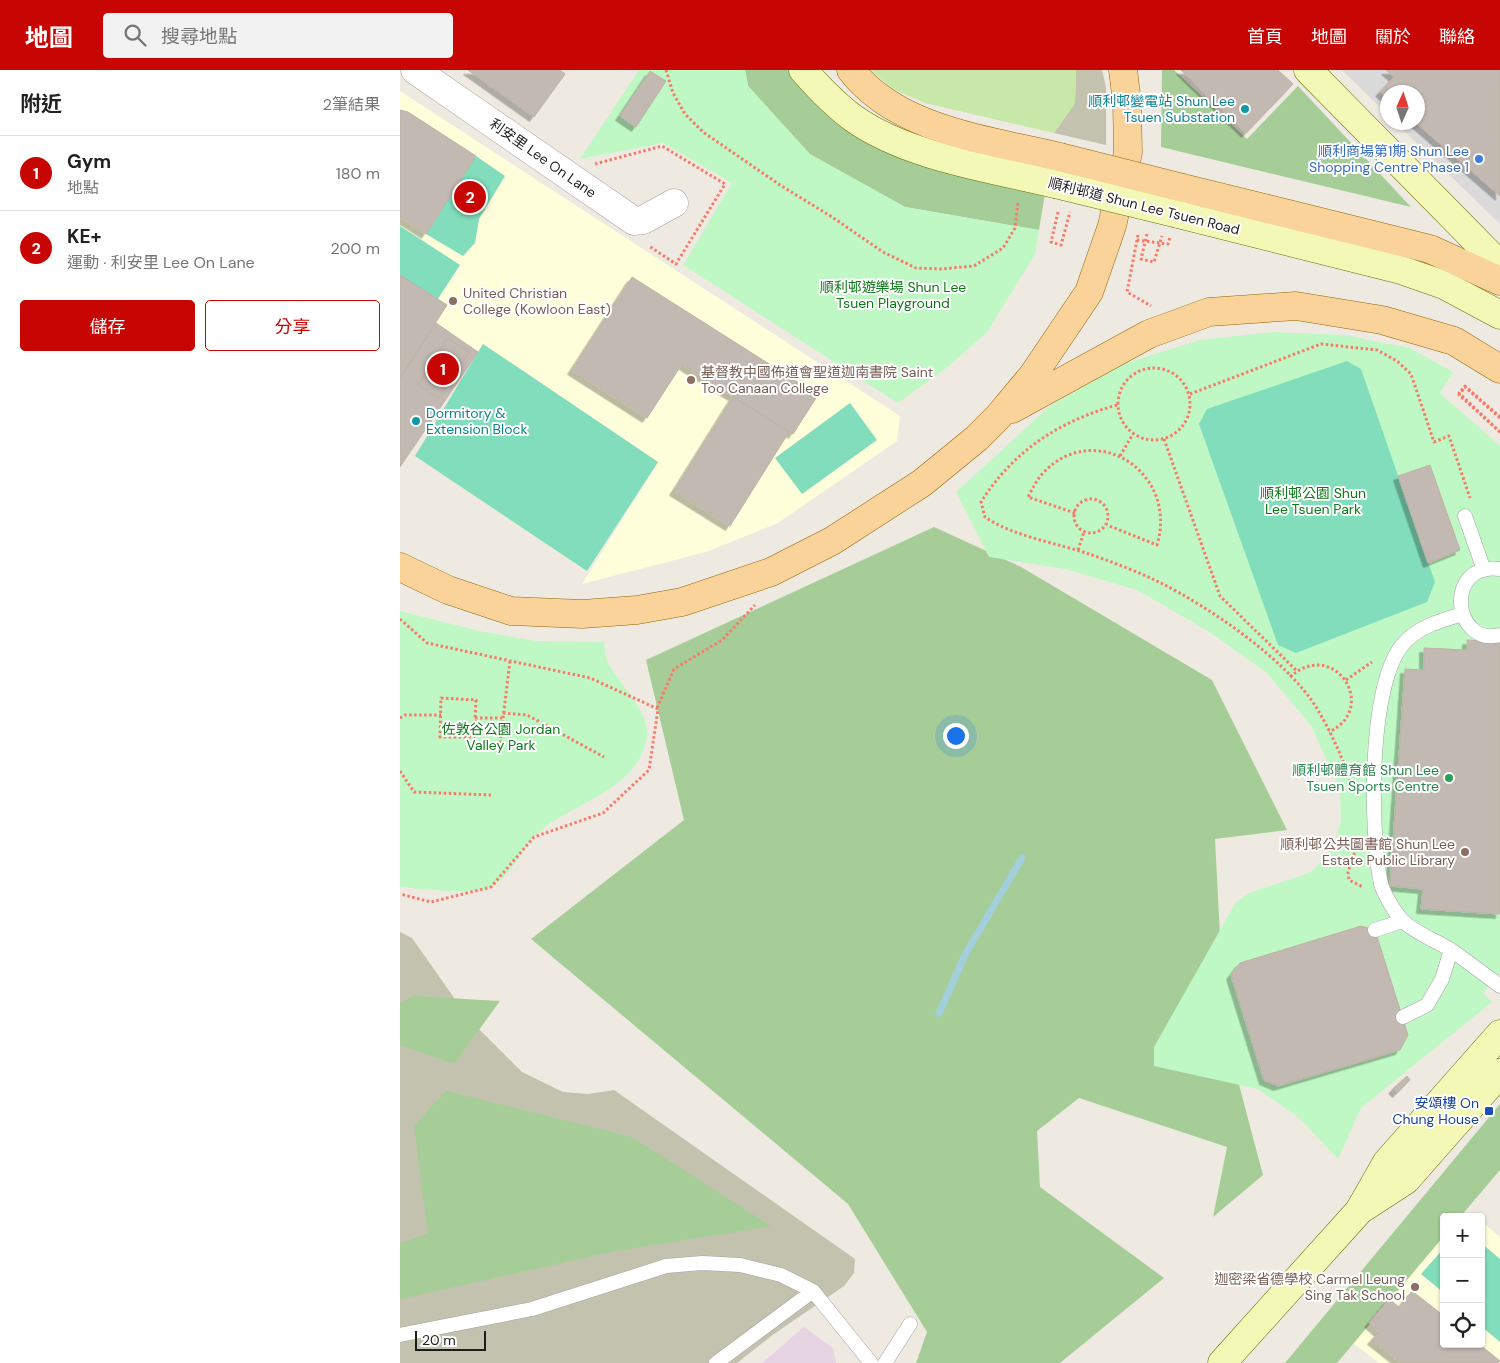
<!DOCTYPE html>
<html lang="zh-TW">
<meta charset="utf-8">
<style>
:root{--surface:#fff;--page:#f2f2f2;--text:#222;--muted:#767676;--line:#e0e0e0;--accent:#c70603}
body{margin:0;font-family:"DM Sans","Noto Sans TC",sans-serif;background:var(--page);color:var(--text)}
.controls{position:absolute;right:15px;bottom:15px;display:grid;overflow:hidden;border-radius:5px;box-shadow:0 1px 4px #0004}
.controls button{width:45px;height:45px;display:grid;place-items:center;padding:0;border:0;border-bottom:1px solid var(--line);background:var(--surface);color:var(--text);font:25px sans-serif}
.compass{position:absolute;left:980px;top:15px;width:45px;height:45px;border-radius:50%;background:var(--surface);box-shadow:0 1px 4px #0004;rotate:3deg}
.scale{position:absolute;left:15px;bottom:12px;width:71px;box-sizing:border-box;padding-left:5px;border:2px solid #1d1d1d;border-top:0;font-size:14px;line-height:18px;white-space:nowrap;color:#1d1d1d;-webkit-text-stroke:4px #fff;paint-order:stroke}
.you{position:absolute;left:555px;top:665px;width:18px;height:18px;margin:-12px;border:4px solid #fff;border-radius:50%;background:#1a73e8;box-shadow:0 0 0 8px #1a73e833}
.badge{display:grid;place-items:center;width:32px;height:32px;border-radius:50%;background:var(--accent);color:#fff;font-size:16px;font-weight:700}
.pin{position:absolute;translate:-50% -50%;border:2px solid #fff;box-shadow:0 1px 5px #0006}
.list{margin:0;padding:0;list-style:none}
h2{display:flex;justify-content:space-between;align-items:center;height:65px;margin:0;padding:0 20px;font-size:21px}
h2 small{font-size:16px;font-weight:400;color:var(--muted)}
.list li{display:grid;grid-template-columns:32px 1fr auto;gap:15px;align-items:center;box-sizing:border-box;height:75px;padding:0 20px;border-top:1px solid var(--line)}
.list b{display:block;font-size:19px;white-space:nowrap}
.list p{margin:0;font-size:16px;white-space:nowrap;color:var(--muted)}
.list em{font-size:16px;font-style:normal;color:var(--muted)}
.actions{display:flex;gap:10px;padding:15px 20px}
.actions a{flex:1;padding:11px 0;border:1px solid var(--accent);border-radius:5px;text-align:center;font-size:18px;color:var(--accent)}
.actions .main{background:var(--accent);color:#fff}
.icon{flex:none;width:28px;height:28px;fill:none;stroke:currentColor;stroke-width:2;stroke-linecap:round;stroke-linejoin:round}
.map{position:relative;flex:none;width:1100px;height:1293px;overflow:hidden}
header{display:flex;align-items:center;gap:30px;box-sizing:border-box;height:70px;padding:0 25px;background:var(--accent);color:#fff}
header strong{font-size:24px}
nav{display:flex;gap:28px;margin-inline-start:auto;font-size:18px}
.search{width:350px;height:45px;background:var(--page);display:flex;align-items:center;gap:12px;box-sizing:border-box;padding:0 18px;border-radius:5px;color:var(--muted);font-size:19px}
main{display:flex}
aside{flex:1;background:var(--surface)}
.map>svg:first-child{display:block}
.residential{fill:#dbdada}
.industrial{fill:#e7d4e3}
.education{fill:#fefedb}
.construction{fill:#c2c2ae}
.grass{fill:#c7e8a8}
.forest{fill:#a6cd98}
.park{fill:#bff8c5}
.pitch{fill:#81ddbb}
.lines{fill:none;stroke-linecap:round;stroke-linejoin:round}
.stream{stroke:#a3cedb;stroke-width:7}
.building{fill:#c2bab2;stroke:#bfb1a5;filter:url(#shadow)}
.lane-casing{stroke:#a4a4a4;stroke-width:15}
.street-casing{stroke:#a4a4a4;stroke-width:29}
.secondary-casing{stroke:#647106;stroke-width:29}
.primary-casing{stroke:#936602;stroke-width:29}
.path{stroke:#f87b6a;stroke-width:3;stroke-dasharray:2.5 2.5;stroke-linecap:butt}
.lane{stroke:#fff;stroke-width:14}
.street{stroke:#fff;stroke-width:28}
.secondary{stroke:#f4f8b6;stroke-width:28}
.primary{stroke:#fad39b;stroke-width:28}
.secondary-bridge-casing{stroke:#647106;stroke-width:29;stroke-linecap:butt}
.primary-bridge-casing{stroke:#936602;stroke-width:29;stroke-linecap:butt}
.path-bridge{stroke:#f87b6a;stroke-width:3;stroke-dasharray:2.5 2.5;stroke-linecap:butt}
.secondary-bridge{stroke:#f4f8b6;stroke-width:28}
.primary-bridge{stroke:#fad39b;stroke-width:28}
.culture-dot{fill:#0f9aa8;stroke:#fff;stroke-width:2}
.shop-dot{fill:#3f7fe0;stroke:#fff;stroke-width:2}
.education-dot{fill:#8d6e63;stroke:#fff;stroke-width:2}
.leisure-dot{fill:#2e9e5b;stroke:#fff;stroke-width:2}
.transit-dot{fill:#1a4fb4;stroke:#fff;stroke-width:2}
.labels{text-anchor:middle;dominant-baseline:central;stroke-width:4;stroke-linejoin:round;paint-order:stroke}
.culture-label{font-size:14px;fill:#0d838f;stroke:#fff;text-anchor:end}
.shop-label{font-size:14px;fill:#366cbe;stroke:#fff;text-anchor:end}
.street-label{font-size:14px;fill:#1d1d1d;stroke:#fff}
.park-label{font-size:14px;fill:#0d7918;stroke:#fff}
.education-label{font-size:14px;fill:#785e54;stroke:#fff;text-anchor:start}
.leisure-label{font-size:14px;fill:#27864d;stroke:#fff;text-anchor:end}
.transit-label{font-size:14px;fill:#164399;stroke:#fff;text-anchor:end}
</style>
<header>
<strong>地圖</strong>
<div class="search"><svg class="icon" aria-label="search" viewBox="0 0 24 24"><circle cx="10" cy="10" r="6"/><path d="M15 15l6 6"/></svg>搜尋地點</div>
<nav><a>首頁</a><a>地圖</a><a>關於</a><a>聯絡</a></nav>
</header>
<main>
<aside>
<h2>附近<small>2筆結果</small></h2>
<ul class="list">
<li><span class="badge">1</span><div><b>Gym</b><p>地點</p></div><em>180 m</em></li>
<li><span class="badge">2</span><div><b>KE+</b><p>運動 · 利安里 Lee On Lane</p></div><em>200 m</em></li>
</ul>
<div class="actions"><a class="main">儲存</a><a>分享</a></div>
</aside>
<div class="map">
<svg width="1100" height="1293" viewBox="0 0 1100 1293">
<defs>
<filter id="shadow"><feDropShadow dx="-4.5" dy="4.5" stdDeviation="0" flood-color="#0004"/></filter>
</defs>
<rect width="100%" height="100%" fill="#eeeae2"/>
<!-- residential -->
<path class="residential" d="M942 0H1100V154L996 53 1018 52V22H988L987 44Z"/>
<!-- industrial -->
<path class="industrial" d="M404 1257 433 1278 436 1293H362Z"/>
<!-- education -->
<path class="education" d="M0 21 500 346 497 371 378 453 306 482 182 514 258 392 83 274 0 398Z
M1044 1151V1274H1081V1151L1100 1167V1293H979L944 1266Z"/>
<!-- construction -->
<path class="construction" d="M676 0H702L706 17V75L654 63 675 33Z
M0 862 12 868 69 949 122 1002 163 1022 188 1024 214 1020 455 1189 454 1203 444 1216 374 1264 337 1293H0Z"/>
<!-- grass -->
<path class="grass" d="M471 0H676L675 33 654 63 525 33 493 19Z"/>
<!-- forest -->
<path class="forest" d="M345 0H394L439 45 646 117 639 160 505 137 409 84 348 16Z
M762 0H774L847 69 898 16 1011 137 761 77Z
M534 457 621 497 812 610 887 760 815 769 825 962 863 1105 813 1147 827 1077 679 1028 637 1061 640 1117 764 1208 660 1293H516L527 1262 448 1134 131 869 284 750 246 590Z
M13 926 100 931 54 994 0 975V933Z
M46 1021 232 1067 371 1156 216 1181 0 1229V1173L28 1164 14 1056Z
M1100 1034V1100L1060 1147H1044V1166L937 1293H885Z"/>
<!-- park -->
<path class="park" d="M239 0H345L348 16 410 84 505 137 639 160 635 184 588 261 549 296 498 333 283 195 332 113 263 73 180 89Z
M872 262 945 265 1010 278 1053 302 1040 323 1100 376V903L1083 923 1092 932 961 1038 938 1089 899 1048 858 1019 754 996V977L836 832 849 823 911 802 932 780 941 751 940 721 912 657 867 603 808 561 737 520 665 499 589 487 556 422 651 335 723 294 800 270Z
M0 541 84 562 136 571 204 572C205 579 205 588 209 594 220 615 250 642 247 667 238 724 165 733 133 768 120 783 110 807 91 817 74 825 20 819 0 817Z"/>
<!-- pitch -->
<path class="pitch" d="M76 86 105 106 79 149 75 173 63 186 26 164Z
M0 156 60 195 30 241 0 222Z
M83 274 258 392 187 501 15 386Z
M947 291 961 299 1035 512 1027 532 896 583 878 575 799 354 807 339Z
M450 333 477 370 402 424 375 388Z
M1081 1173 1100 1189V1272L1081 1256Z
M1044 1178V1223L1021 1204Z"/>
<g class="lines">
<!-- stream -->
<path class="stream" d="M539 943 566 883 622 788"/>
</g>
<!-- building -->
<path class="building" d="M68 0H160L165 4 134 47Z
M781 0H878L893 14 846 63Z
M986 0H1100V126L1015 52H1018V22H988V29L980 22 994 7Z
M250 1 266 11 236 57 220 46Z
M0 40 8 42 76 86 26 164 0 147Z
M0 205 47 235 0 308Z
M232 207 418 325 393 364 282 294 247 348 172 300Z
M36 253 78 282 0 397V308Z
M47 268 69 282 39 328 18 315Z
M333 327 389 362 330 456 274 421Z
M1030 395 1060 480 1028 493 998 406Z
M1067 570 1100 572V844L1021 839 1023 819 990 816 1005 599 1024 600V578L1067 580Z
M961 856 975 860 1008 965 1000 980 878 1016 864 1010 831 905 840 893Z
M1007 1006 1010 1010 997 1023 993 1019Z
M1012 1221 1044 1246V1274H1079L1100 1291 1098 1293H1001L972 1270 979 1262 969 1253 989 1229 999 1237Z"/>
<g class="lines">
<defs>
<path id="lane" d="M1065 446 1084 500
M1100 499C1044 491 1052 577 1100 565
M1062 544C1043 550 1021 556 1007 570 967 606 970 763 981 814 984 824 995 843 1002 850 1013 862 1037 871 1051 880 1068 892 1084 904 1100 916
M975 860 1002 851
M1003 947 1027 935 1042 909 1051 880
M0 1265 132 1239 266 1196 302 1193 340 1195 381 1205 413 1221 471 1293
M316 1293 413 1221
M485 1293 510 1254"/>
<path id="street" d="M15 0 234 151 243 150 274 133"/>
<path id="secondary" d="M403 0C418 17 434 34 453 48 508 87 590 98 655 114
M908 0 1100 195
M778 144 1001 200 1044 215 1100 245
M963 1138 1006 1110 1100 1003
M822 1293 959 1141 987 1092 1100 964"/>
<path id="primary" d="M451 0C498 61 590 70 660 87
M783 118 1030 179 1100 211
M612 339 749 264 809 242 896 236 982 250 1054 271 1100 299
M0 497 48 520 111 541 182 544 237 540 282 532 371 502 432 471 522 413 577 368 598 347 633 305 689 222 712 156 728 83 727 32 723 0"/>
</defs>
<!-- lane casing -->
<use href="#lane" class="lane-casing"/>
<!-- street casing -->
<use href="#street" class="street-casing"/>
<!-- secondary casing -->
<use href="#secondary" class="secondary-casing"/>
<!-- primary casing -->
<use href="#primary" class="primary-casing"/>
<!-- path -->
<path class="path" d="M266 0 273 23 285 44 303 62 380 115 432 147 483 182 516 198 541 199 574 196 603 178 615 158 618 132
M195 94 262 76 325 114 276 194 249 176
M658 142 651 172 661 175 670 142
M738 165 727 222 751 236
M737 170 768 174 770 167
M718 334a36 36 0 1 1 72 0a36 36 0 1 1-72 0Z
M790 324 921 274 977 280 997 291 1011 304 1034 372 1049 366 1070 428
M717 335C660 351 614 380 581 432L585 447C614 467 658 473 692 485 715 493 738 502 759 512 809 537 886 589 916 637 932 663 944 691 953 720
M1100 348 1065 317 1059 325 1100 362
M764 369 820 526 897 601
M720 386 733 364
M674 446a17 17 0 1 1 34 0a17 17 0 1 1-34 0Z
M675 443 628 427C633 418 637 409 644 402 695 349 779 402 757 475L707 455
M678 480 684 462
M0 549 27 573 190 608 258 639 249 700 203 743 134 767 91 817 31 832 0 824
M890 607C934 567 980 638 929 662
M946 610 972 592
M41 628 76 630 74 667H40Z
M257 638 274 599 322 570 355 535
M103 643 127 645 204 687
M0 648 5 645H41
M75 648H102
M100 673 110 591
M0 701 14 722 91 725
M956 778 948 802 949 810 963 817"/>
<!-- lane -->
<use href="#lane" class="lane"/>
<!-- street -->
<use href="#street" class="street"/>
<!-- secondary -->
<use href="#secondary" class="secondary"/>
<!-- primary -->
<use href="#primary" class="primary"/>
<defs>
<path id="secondary-bridge" d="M655 114 778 144"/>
<path id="primary-bridge" d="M660 87 783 118"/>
</defs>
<!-- secondary-bridge casing -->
<use href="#secondary-bridge" class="secondary-bridge-casing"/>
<!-- primary-bridge casing -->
<use href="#primary-bridge" class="primary-bridge-casing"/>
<!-- path-bridge -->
<path class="path-bridge" d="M747 164 741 189 754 192 762 166
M1100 347 1065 316 1059 323 1100 362"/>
<!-- secondary-bridge -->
<use href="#secondary-bridge" class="secondary-bridge"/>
<!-- primary-bridge -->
<use href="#primary-bridge" class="primary-bridge"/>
</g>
<!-- markers -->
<g class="culture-dot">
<circle cx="845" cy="39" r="5"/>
<circle cx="16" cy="351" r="5"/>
</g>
<circle class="shop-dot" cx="1079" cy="89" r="5"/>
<g class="education-dot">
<circle cx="53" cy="231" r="5"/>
<circle cx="291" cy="310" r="5"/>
<circle cx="1065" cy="782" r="5"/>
<circle cx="1015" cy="1217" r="5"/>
</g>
<circle class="leisure-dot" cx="1049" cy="708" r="5"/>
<rect class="transit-dot" x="1084" y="1036" width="10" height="10" rx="2.5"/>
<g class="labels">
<!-- culture labels -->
<g class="culture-label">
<text x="835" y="31">順利邨變電站 Shun Lee<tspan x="835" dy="16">Tsuen Substation</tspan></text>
<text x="26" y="343" text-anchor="start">Dormitory &amp;<tspan x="26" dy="16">Extension Block</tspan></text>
</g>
<!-- shop labels -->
<g class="shop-label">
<text x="1069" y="81">順利商場第1期 Shun Lee<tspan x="1069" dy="16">Shopping Centre Phase 1</tspan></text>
</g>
<!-- street labels -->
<g class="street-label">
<text transform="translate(143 88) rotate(35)">利安里 Lee On Lane</text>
<text transform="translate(744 136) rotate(14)">順利邨道 Shun Lee Tsuen Road</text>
</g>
<!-- park labels -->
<g class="park-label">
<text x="493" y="217">順利邨遊樂場 Shun Lee<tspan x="493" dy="16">Tsuen Playground</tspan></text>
<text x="913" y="423">順利邨公園 Shun<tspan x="913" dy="16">Lee Tsuen Park</tspan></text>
<text x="101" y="659">佐敦谷公園 Jordan<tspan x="101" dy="16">Valley Park</tspan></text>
</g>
<!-- education labels -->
<g class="education-label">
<text x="63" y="223">United Christian<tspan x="63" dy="16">College (Kowloon East)</tspan></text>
<text x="301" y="302">基督教中國佈道會聖道迦南書院 Saint<tspan x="301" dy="16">Too Canaan College</tspan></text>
<text x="1055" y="774" text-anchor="end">順利邨公共圖書館 Shun Lee<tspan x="1055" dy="16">Estate Public Library</tspan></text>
<text x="1005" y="1209" text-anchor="end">迦密梁省德學校 Carmel Leung<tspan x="1005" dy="16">Sing Tak School</tspan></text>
</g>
<!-- leisure labels -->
<g class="leisure-label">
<text x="1039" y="700">順利邨體育館 Shun Lee<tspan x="1039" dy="16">Tsuen Sports Centre</tspan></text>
</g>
<!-- transit labels -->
<g class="transit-label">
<text x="1079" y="1033">安頌樓 On<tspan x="1079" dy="16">Chung House</tspan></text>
</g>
</g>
</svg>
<div class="controls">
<button>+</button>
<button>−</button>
<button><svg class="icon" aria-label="locate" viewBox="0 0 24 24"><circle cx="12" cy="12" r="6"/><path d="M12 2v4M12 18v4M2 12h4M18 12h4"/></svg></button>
</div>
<svg class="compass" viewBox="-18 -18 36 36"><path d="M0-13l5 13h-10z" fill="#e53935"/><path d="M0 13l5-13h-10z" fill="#767676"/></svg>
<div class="scale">20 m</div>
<div class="you"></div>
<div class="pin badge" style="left:43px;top:299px">1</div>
<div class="pin badge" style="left:70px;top:127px">2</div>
</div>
</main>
